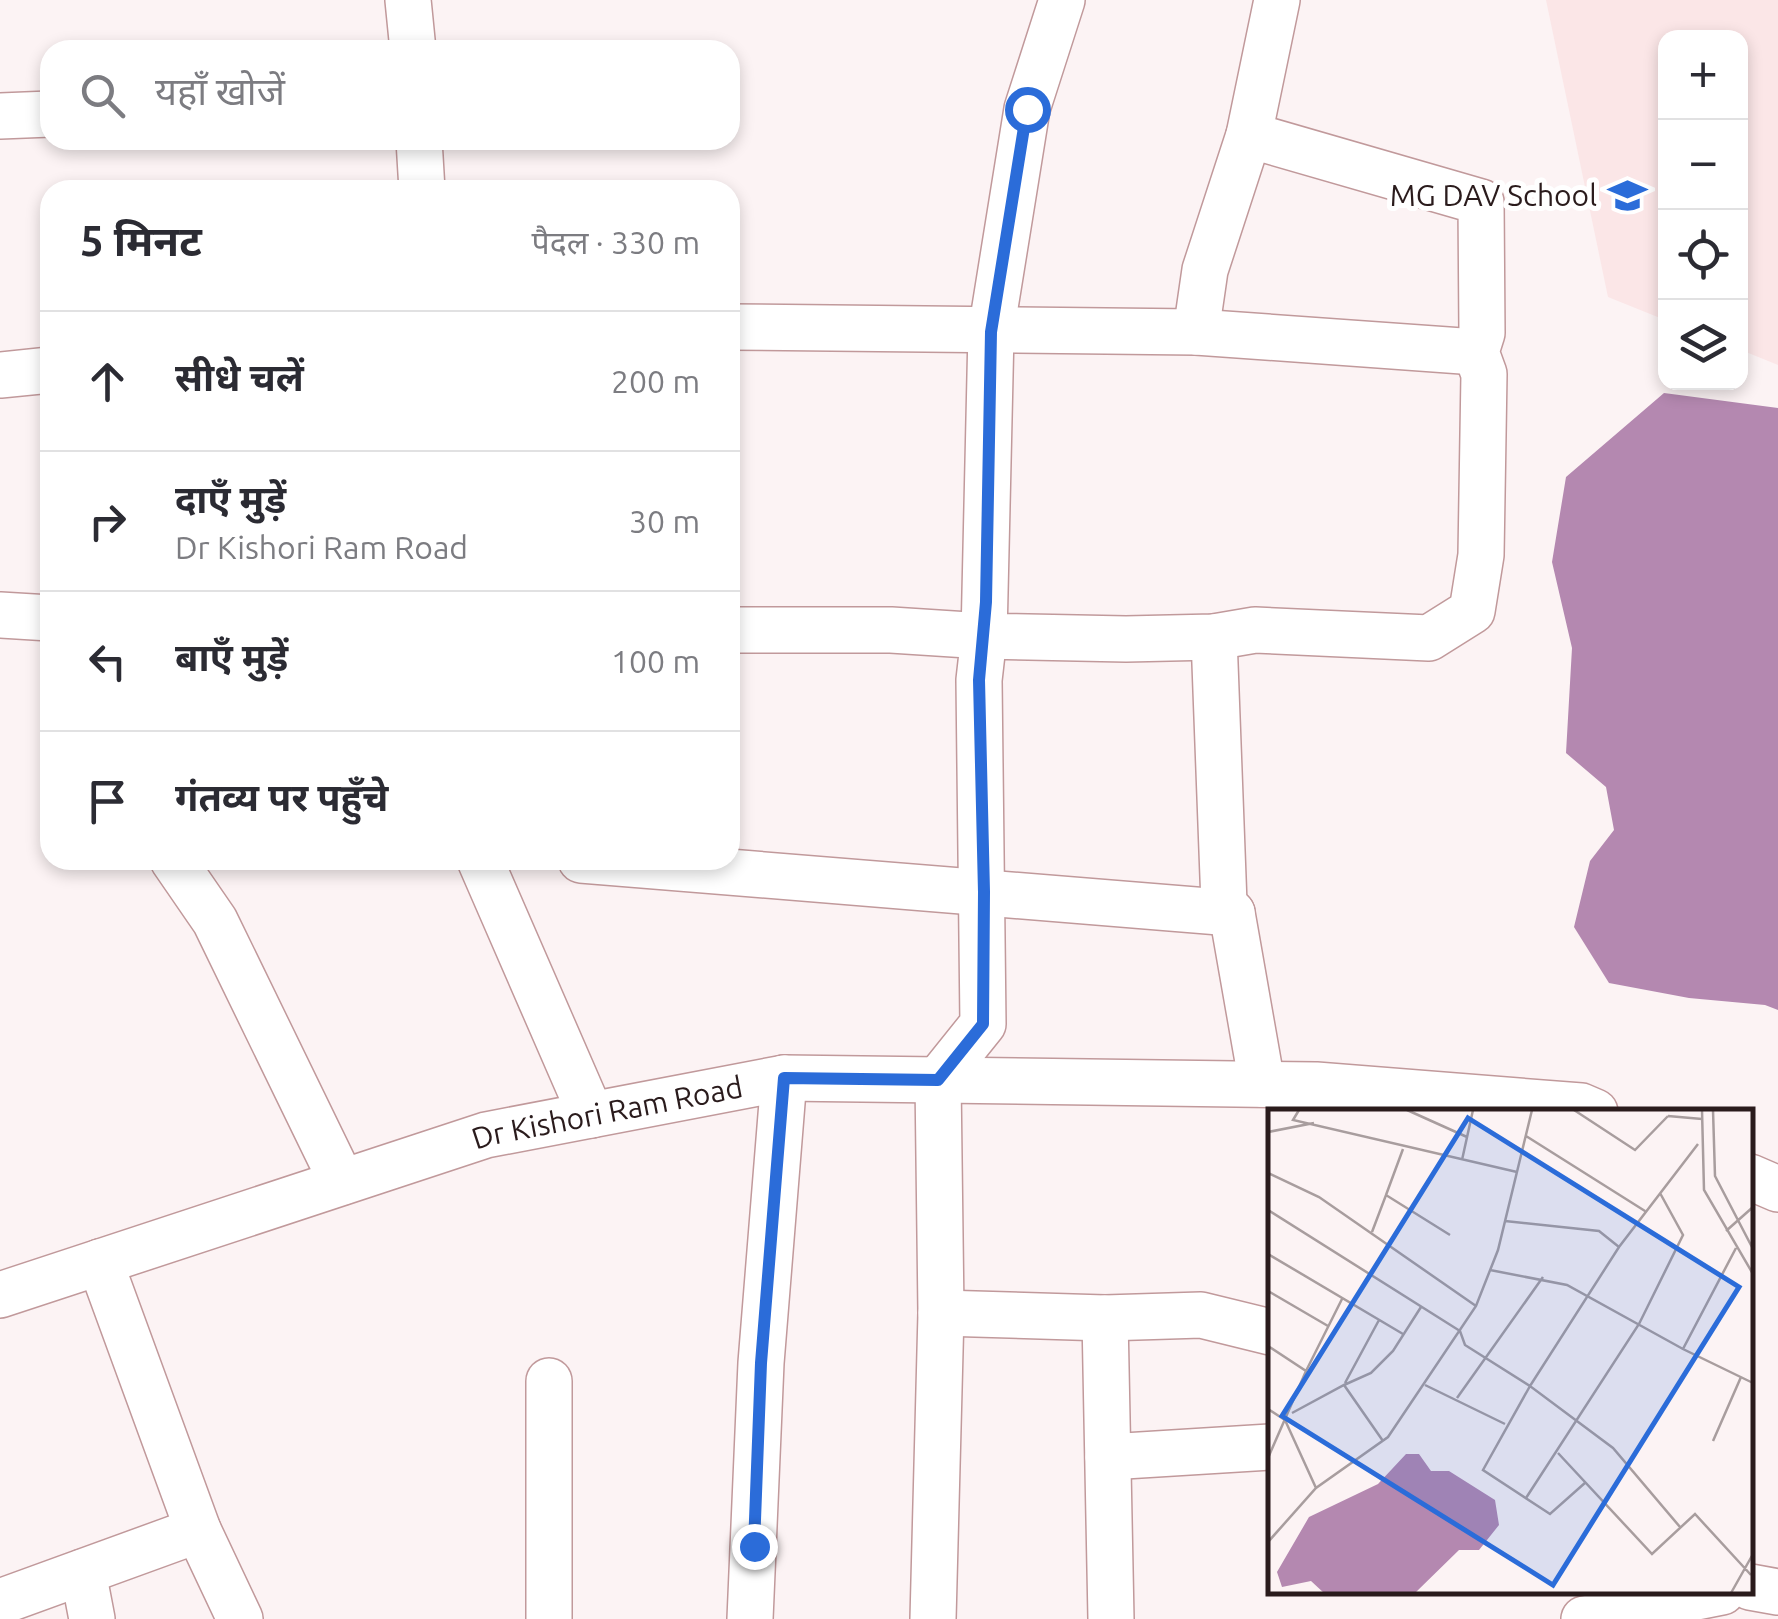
<!DOCTYPE html>
<html lang="hi">
<meta charset="utf-8">
<style>
:root{--surface:#fff;--page:#f2f2f3;--text:#2b2b33;--muted:#7c7c81;--line:#e1e1e2}
body{margin:0;font-family:Ubuntu,"Noto Sans Devanagari",sans-serif;background:var(--page);color:var(--text)}
.controls{position:absolute;right:30px;top:30px;display:grid;overflow:hidden;border-radius:20px;box-shadow:0 5px 15px #0003}
.controls button{width:90px;height:90px;display:grid;place-items:center;padding:0;border:0;border-bottom:2px solid var(--line);background:var(--surface);color:var(--text);font:50px sans-serif}
.stop{position:absolute;width:30px;height:30px;margin:-22px;border:8px solid #2b6cd9;border-radius:50%;background:#fff}
.stop.end{background:#2b6cd9;border-color:#fff;box-shadow:0 2px 10px #0008}
.list{margin:0;padding:0;list-style:none}
h2{display:flex;justify-content:space-between;align-items:center;height:130px;margin:0;padding:0 40px;font-size:42px}
h2 small{font-size:32px;font-weight:400;color:var(--muted)}
.list li{display:grid;grid-template-columns:65px 1fr auto;gap:30px;align-items:center;box-sizing:border-box;height:140px;padding:0 40px;border-top:2px solid var(--line)}
.list b{display:block;font-size:38px;white-space:nowrap}
.list p{margin:0;font-size:32px;white-space:nowrap;color:var(--muted)}
.list em{font-size:32px;font-style:normal;color:var(--muted)}
.icon{flex:none;width:55px;height:55px;fill:none;stroke:currentColor;stroke-width:2;stroke-linecap:round;stroke-linejoin:round}
.map{position:relative;flex:none;width:1778px;height:1619px;overflow:hidden}
.search{position:absolute;background:var(--surface);box-shadow:0 5px 15px #0003;left:40px;top:40px;width:700px;height:110px;display:flex;align-items:center;gap:25px;box-sizing:border-box;padding:0 35px;border-radius:30px;color:var(--muted);font-size:38px}
.panel{position:absolute;background:var(--surface);box-shadow:0 5px 15px #0003;left:40px;top:180px;width:700px;height:690px;border-radius:30px}
.map>svg:first-child{display:block}
.built{fill:#fbe6e7}
.water{fill:#b488b0}
.lines{fill:none;stroke-linecap:round;stroke-linejoin:round}
.minor-casing{stroke:#c1999b;stroke-width:48}
.minor{stroke:#fff;stroke-width:45}
.route{stroke:#2b6cd9;stroke-width:12}
.labels{text-anchor:middle;dominant-baseline:central;stroke-width:10;stroke-linejoin:round;paint-order:stroke}
.poi-label{font-size:30px;fill:#2a1b1c;stroke:#fff;text-anchor:end}
.street-label{font-size:30px;fill:#2a1b1c;stroke:#fff}
.inset-road{fill:none;stroke:#a89d9e;stroke-width:2.5}
.view{fill:#2b6cd9;fill-opacity:0.15;stroke:#2b6cd9;stroke-width:5}
.inset-edge{fill:none;stroke:#2a1b1c;stroke-width:5}
</style>
<div class="map">
<svg width="1778" height="1619" viewBox="0 0 1778 1619">
<rect width="100%" height="100%" fill="#fcf3f4"/>
<!-- built -->
<path class="built" d="M1546 0H1778V365L1741 350 1740 38H1666L1665 320 1608 297Z"/>
<!-- water -->
<path class="water" d="M1664 393 1778 408V1010L1765 1005 1689 998 1609 983 1574 927 1590 861 1614 830 1606 787 1566 753 1572 648 1552 562 1566 477Z"/>
<g class="lines">
<defs>
<g id="minor">
<path d="M408 0 413 50"/>
<path d="M1062 0 1027 109 991 332 984 636 1126 639 1214 637 1255 630 1429 638 1472 611 1481 555 1484 374 1476 352 1482 333 1481 202 1249 135"/>
<path d="M0 116 50 114"/>
<path d="M419 140 422 190"/>
<path d="M730 327 1196 332 1476 352"/>
<path d="M1196 332 1205 270 1249 135 1277 0"/>
<path d="M0 375 50 370"/>
<path d="M0 615 50 618"/>
<path d="M730 630H891L984 636 979 680 983 1024 938 1080 941 1313 933 1619"/>
<path d="M1214 637 1224 904 1232 913 1262 1084"/>
<path d="M173 860 215 921 342 1182"/>
<path d="M480 860 591 1115"/>
<path d="M581 860 1232 913"/>
<path d="M1750 1177 1778 1189"/>
<path d="M100 1262 198 1530 240 1619"/>
<path id="s1" d="M0 1295 486 1135 784 1078 1316 1085 1581 1106 1595 1112"/>
<path d="M941 1313 1105 1318 1201 1315 1270 1332"/>
<path d="M1105 1318 1111 1619"/>
<path d="M1108 1457 1270 1447"/>
<path d="M83 1572 92 1619"/>
<path d="M1750 1587 1778 1592"/>
<path d="M0 1602 198 1530"/>
<path d="M549 1619V1381"/>
<path d="M750 1619 761 1363 784 1078"/>
<path d="M1584 1619 1722 1592"/>
</g>
</defs>
<!-- minor casing -->
<use href="#minor" class="minor-casing"/>
<!-- minor -->
<use href="#minor" class="minor"/>
</g>
<g class="lines">
<!-- route -->
<path class="route" d="M754 1546 761 1363 784 1078 938 1080 983 1024 984 892 979 680 986 602 991 332 1027 109"/>
</g>
<!-- icons -->
<defs>
<symbol id="school-bare" viewBox="-9 -9 18 18"><path d="M0-5L7-2L0 1L-7-2ZM-4 1L0 2.5L4 1V4Q0 6-4 4Z" fill="#2b6cd9" stroke="#fff" stroke-width="2.5" paint-order="stroke"/></symbol>
</defs>
<g fill-rule="evenodd">
<use href="#school-bare" x="1600" y="168" width="55" height="55"/>
</g>
<g class="labels">
<!-- poi labels -->
<g class="poi-label">
<text x="1597" y="195">MG DAV School</text>
</g>
<!-- street labels -->
<g class="street-label">
<text stroke="none"><textPath href="#s1" startOffset="635">Dr Kishori Ram Road</textPath></text>
</g>
</g>
<!-- overview -->
<g transform="translate(1268 1109)">
<rect width="485" height="485" fill="#fcf3f4"/>
<path d="M138 345H151L163 362H181L227 391 231 416 211 441H191L147 484H56L43 472 14 478 9 463 41 408 110 375Z" fill="#b488b0"/>
<path class="inset-road" d="M31 1 25 11 249 63M139 1 199 28M306 1 367 41 400 7M434 1 436 81 485 165M445 1 447 67 485 140M400 7 434 10M0 23 46 14M258 27 377 102M194 51 205 1M0 64 51 88 208 197M118 86 135 40M0 101 192 222 197 236 262 277 351 138 430 35M237 112 331 122 351 138M458 122 485 98M104 123 118 86 182 126M468 139 415 240 485 274M0 145 135 225M222 161 299 176 415 240M0 182 60 217M0 237 38 262 0 349M38 262 74 190M77 274 111 211M76 276 103 264 125 242 153 198M157 276 237 315M189 289 275 168M0 300 17 311 48 379M24 304 76 276 115 332M445 332 473 268M290 344 384 445 427 405 483 466M318 373 282 405 215 361 262 277 345 339 412 418M258 389 371 215 415 126 392 84M0 433 48 379 120 328 208 197 230 141 264 1M463 484 485 445"/>
<path class="view" d="M200 9 471 178 285 476 14 307Z"/>
<rect width="485" height="485" class="inset-edge"/>
</g>
</svg>
<div class="controls">
<button>+</button>
<button>−</button>
<button><svg class="icon" aria-label="locate" viewBox="0 0 24 24"><circle cx="12" cy="12" r="6"/><path d="M12 2v4M12 18v4M2 12h4M18 12h4"/></svg></button>
<button><svg class="icon" aria-label="layers" viewBox="0 0 24 24"><path d="M12 4l9 5-9 5-9-5zM3 14l9 5 9-5"/></svg></button>
</div>
<div class="stop" style="left:1027px;top:109px"></div>
<div class="stop end" style="left:754px;top:1546px"></div>
<div class="search"><svg class="icon" aria-label="search" viewBox="0 0 24 24"><circle cx="10" cy="10" r="6"/><path d="M15 15l6 6"/></svg>यहाँ खोजें</div>
<section class="panel">
<h2>5 मिनट<small>पैदल · 330 m</small></h2>
<ul class="list">
<li><svg class="icon" aria-label="ahead" viewBox="0 0 24 24"><path d="M12 20V5M6 11l6-6 6 6"/></svg><div><b>सीधे चलें</b></div><em>200 m</em></li>
<li><svg class="icon" aria-label="right" viewBox="0 0 24 24"><path d="M7 20v-9h11M14 6l5 5-5 5"/></svg><div><b>दाएँ मुड़ें</b><p>Dr Kishori Ram Road</p></div><em>30 m</em></li>
<li><svg class="icon" aria-label="left" viewBox="0 0 24 24"><path d="M17 20v-9H6M10 6l-5 5 5 5"/></svg><div><b>बाएँ मुड़ें</b></div><em>100 m</em></li>
<li><svg class="icon" aria-label="arrive" viewBox="0 0 24 24"><path d="M6 21V4h12l-3 4 3 4H6"/></svg><div><b>गंतव्य पर पहुँचे</b></div></li>
</ul>
</section>
</div>
